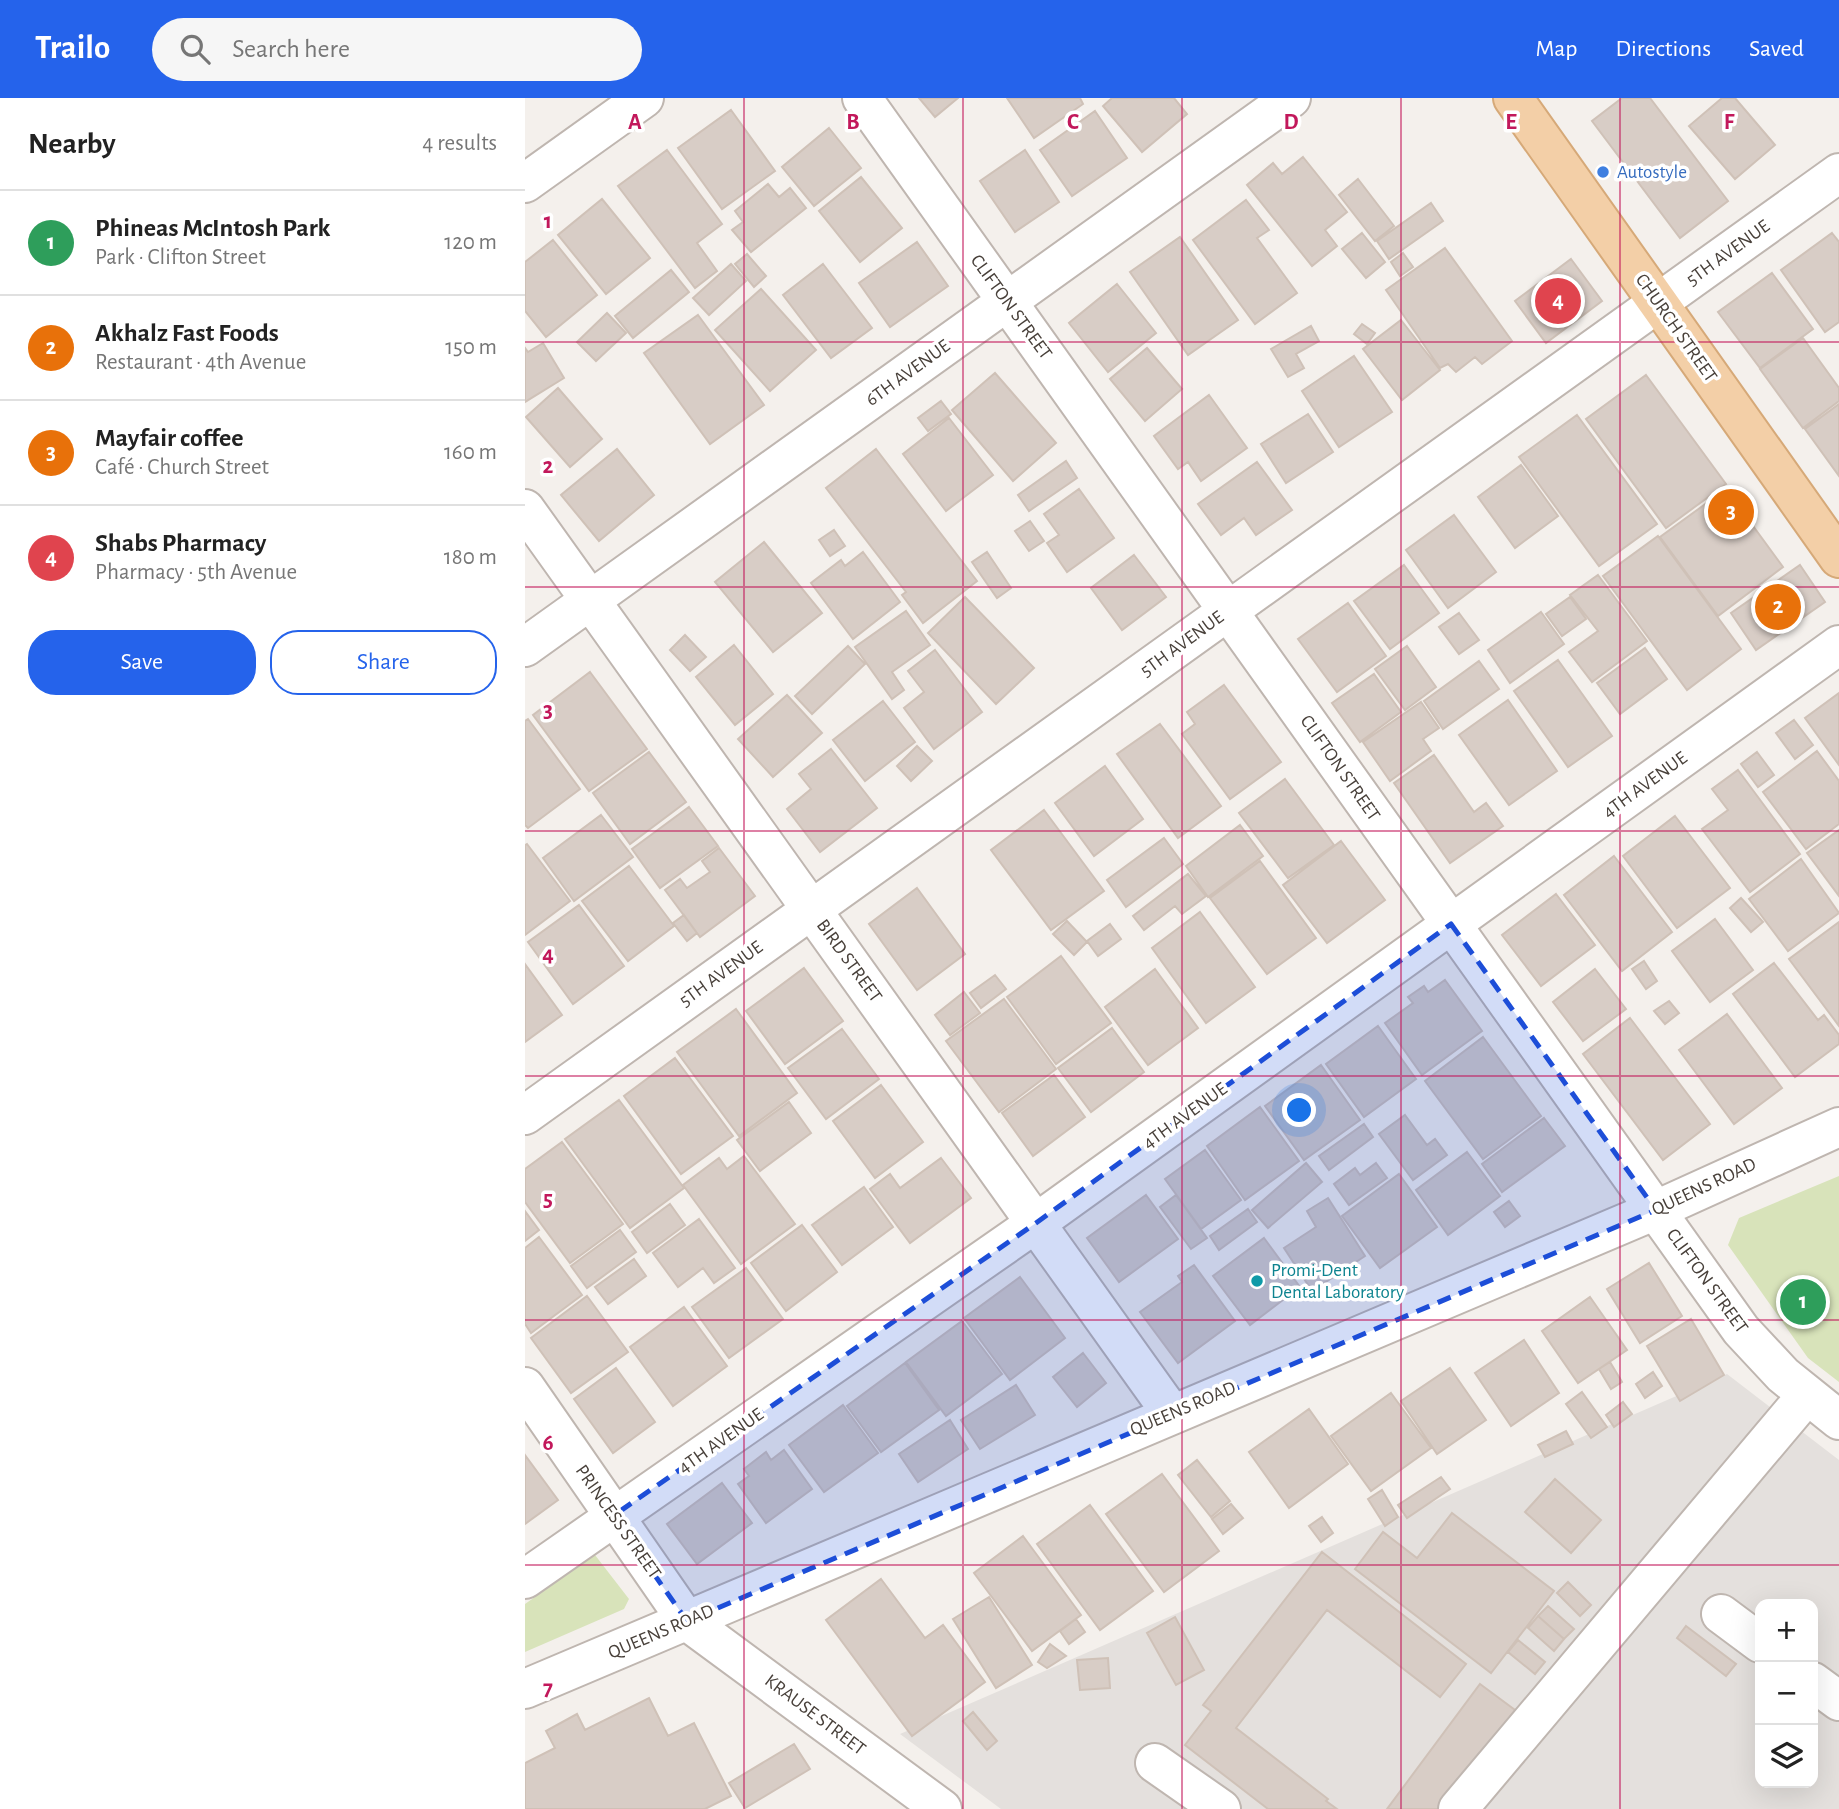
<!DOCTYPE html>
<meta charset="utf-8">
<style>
:root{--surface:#fff;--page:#f6f6f6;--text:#222;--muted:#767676;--line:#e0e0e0;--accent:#2563eb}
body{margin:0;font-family:"Alegreya Sans",sans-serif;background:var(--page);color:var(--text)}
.controls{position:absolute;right:21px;bottom:21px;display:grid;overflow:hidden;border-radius:14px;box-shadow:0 7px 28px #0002}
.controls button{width:63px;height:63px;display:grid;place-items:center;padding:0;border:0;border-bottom:2px solid var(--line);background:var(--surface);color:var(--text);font:35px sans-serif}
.you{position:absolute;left:775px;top:1013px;width:24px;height:24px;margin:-18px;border:5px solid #fff;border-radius:50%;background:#1a73e8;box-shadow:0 0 0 10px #1a73e833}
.badge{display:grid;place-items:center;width:46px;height:46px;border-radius:50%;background:var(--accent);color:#fff;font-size:23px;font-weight:700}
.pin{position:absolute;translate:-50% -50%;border:4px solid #fff;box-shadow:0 2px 7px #0006}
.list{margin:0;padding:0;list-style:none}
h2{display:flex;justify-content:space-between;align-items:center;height:91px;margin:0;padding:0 28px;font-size:30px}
h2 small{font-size:23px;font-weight:400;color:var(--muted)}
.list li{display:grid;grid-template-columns:46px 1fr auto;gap:21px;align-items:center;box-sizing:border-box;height:105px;padding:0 28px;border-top:2px solid var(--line)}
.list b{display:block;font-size:26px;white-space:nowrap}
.list p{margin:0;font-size:23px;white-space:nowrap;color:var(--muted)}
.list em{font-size:23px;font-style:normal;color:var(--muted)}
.actions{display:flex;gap:14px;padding:21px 28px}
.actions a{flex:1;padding:16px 0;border:2px solid var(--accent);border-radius:28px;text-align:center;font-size:24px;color:var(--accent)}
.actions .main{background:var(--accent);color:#fff}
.icon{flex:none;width:38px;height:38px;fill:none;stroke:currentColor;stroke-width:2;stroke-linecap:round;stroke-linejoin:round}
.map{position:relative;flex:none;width:1314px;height:1711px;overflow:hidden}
header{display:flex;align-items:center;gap:42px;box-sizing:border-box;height:98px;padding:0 35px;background:var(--accent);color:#fff}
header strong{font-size:33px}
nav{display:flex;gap:38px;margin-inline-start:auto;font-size:24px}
.search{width:490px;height:63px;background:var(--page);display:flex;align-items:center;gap:18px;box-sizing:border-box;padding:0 24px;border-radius:38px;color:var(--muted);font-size:26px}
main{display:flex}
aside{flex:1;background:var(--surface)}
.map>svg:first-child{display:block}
.industrial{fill:#e4e0dd;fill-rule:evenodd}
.green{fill:#d8e3ba}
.building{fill:#d8cdc6;stroke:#cfc1b7;stroke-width:2}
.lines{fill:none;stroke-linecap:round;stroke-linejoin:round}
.minor-casing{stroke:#bfb6b0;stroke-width:42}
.major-casing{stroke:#d6a978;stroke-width:42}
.minor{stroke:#fff;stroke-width:38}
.major{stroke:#f3cfa7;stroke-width:38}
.marked{fill:#1d4ed8;fill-opacity:0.2;stroke:#1d4ed8;stroke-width:5;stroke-dasharray:14 9;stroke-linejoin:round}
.grid{fill:none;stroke:#c2185b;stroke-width:2;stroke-opacity:0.55}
.shop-dot{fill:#3f7fe0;stroke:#fff;stroke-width:2.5}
.culture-dot{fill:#0f9aa8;stroke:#fff;stroke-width:2.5}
.labels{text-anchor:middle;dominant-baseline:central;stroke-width:7;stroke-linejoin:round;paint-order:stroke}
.shop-label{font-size:19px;fill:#366cbe;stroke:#fff;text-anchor:start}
.street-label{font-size:19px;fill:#48403a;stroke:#fff}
.culture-label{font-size:19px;fill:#0d838f;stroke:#fff;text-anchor:start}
.grid-label{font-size:23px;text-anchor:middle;font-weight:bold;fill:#c2185b;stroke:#fff;stroke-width:7;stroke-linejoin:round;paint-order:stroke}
</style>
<header>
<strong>Trailo</strong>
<div class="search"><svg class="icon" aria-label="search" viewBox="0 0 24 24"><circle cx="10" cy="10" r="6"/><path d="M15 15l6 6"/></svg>Search here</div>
<nav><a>Map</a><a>Directions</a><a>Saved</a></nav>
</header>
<main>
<aside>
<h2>Nearby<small>4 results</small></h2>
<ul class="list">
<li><span class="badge" style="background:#2e9e5b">1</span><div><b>Phineas McIntosh Park</b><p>Park · Clifton Street</p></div><em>120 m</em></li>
<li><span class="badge" style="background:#e8710a">2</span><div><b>Akhalz Fast Foods</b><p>Restaurant · 4th Avenue</p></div><em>150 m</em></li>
<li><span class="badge" style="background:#e8710a">3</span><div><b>Mayfair coffee</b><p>Café · Church Street</p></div><em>160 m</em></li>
<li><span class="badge" style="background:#e0444e">4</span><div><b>Shabs Pharmacy</b><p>Pharmacy · 5th Avenue</p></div><em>180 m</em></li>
</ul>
<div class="actions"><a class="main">Save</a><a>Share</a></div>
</aside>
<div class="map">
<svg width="1314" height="1711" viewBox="0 0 1314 1711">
<rect width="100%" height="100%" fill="#f4f0ec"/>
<!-- industrial -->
<path class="industrial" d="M1202 1276 1314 1362V1711H476L375 1636ZM1235 1506H1288V1685H1235Z"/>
<!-- green -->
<path class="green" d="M1314 1078V1284L1283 1260 1203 1147 1214 1120Z
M70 1457 104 1501 99 1511 0 1554V1506Z"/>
<!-- building -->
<path class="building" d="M394 0H433L410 19Z
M482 0H555L558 6 509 40Z
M587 0H649L662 16 617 54 578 8Z
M1097 0H1125L1203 103 1155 140 1067 23Z
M1197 0H1210L1250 47 1210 81 1164 28Z
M206 12 250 73 197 111 153 50Z
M570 13 602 60 547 98 515 52Z
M304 30 336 70 289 108 257 69Z
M142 52 197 126 172 145 192 173 170 190 93 88Z
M500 52 534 104 490 134 455 83Z
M778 59 822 114 800 132 812 148 787 168 722 87 748 65 757 76Z
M336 79 377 130 335 164 294 113Z
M833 81 869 128 850 143 814 97Z
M243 86 254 99 265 90 281 110 226 154 207 132 218 124 210 113Z
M77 101 125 160 81 196 33 137Z
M721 102 744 132 732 140 772 195 730 226 668 142Z
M906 105 918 123 864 161 852 143Z
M837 135 860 164 841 180 817 151Z
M1307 135 1314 144V224L1300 234 1256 172Z
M655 139 713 222 663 257 605 174Z
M28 142 72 197 21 239 0 213V164Z
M392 144 423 188 365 229 334 185Z
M920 150 987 243 957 266 950 259 931 274 923 266 915 270 861 192Z
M878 155 888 169 875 178 866 164Z
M222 156 241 178 229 189 210 166Z
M1046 161 1077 203 1021 245 990 203Z
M206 166 221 183 184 217 168 200Z
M298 166 347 230 306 260 258 197Z
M146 172 164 194 108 240 90 218Z
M1247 175 1288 231 1235 270 1193 214Z
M592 186 631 235 583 274 544 225Z
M236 191 291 252 245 293 190 232Z
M82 215 101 235 71 263 52 244Z
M173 217 239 307 185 346 119 255Z
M876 222 915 272 877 302 838 251Z
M837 226 850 235 842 246 829 236Z
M786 228 794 243 771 256 779 270 763 279 746 251Z
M1278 240 1314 290V303L1278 330 1235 271Z
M18 245 39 280 0 304V250L3 254Z
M622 250 657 291 620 323 585 281Z
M829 258 867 314 814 349 777 293Z
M470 275 531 345 488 383 427 312Z
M1121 277 1201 386 1141 430 1061 321Z
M33 290 77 341 45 369 1 319Z
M684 297 722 350 676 383 663 364 653 371 629 338Z
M416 303 426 316 403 333 393 320Z
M1314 306V378L1280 331Z
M783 316 808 354 761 385 736 346Z
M1052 317 1132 426 1074 468 994 359Z
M424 320 468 377 421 413 378 356Z
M92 351 129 397 74 443 36 397Z
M351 351 452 483 398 525 377 497 381 494 301 390Z
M541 363 552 380 504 413 493 397Z
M732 364 767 412 731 437 719 420 696 437 673 406Z
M996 367 1033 418 990 450 953 399Z
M554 391 589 440 542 474 522 445 534 437 519 416Z
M1201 391 1258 469 1193 518 1135 439Z
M929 417 971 474 923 510 881 452Z
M505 423 519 443 504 453 490 433Z
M309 432 320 448 305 458 294 442Z
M1133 438 1216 551 1162 592 1078 478Z
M239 444 297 515 248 554 190 484Z
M338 454 375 504 328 541 286 485 316 462 320 468Z
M462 454 486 490 472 500 447 464Z
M609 457 641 499 597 532 566 490Z
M879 467 914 515 865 551 829 503Z
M1275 467 1300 504 1231 552 1206 515Z
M1073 477 1122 543 1067 584 1044 554 1073 533 1045 497Z
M440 499 509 570 471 606 403 535Z
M1045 499 1061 521 1037 538 1021 516Z
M823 505 861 558 812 594 773 541Z
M381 513 405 547 367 574 379 592 367 601 330 549Z
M1016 514 1039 546 985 585 963 552Z
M934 515 954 542 934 556 914 529Z
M160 537 181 559 165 573 145 552Z
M209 547 248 596 210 627 171 579Z
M323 548 340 566 287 616 270 598Z
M882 548 911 589 880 612 850 571Z
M1120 550 1142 581 1095 616 1072 585Z
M410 552 457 614 409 651 379 610 399 594 383 573Z
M1033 562 1087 638 1043 669 989 593Z
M954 563 974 591 918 631 899 603Z
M65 574 122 651 64 693 8 617Z
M849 576 876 614 835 644 807 605Z
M699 587 756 664 705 701 657 636 670 626 662 614Z
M1314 595V667L1280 620Z
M262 597 297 635 248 679 213 641Z
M983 602 1032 673 984 707 934 637Z
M358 603 390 644 340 683 308 642Z
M896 604 914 630 898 641 906 653 865 683 838 644Z
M3 621 55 691 3 730 0 727V623Z
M1269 622 1288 647 1270 661 1251 635Z
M635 626 696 708 653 740 592 656Z
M392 648 407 663 386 683 372 668Z
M306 651 352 710 295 754 262 711 286 691 274 676Z
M1292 653 1314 683V726L1281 751 1238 694Z
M124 654 161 704 105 746 68 695Z
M1232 654 1249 677 1233 689 1216 666Z
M909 657 949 714 961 705 978 728 925 765 869 685Z
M580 668 618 721 569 758 530 705Z
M1213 672 1275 756 1225 794 1177 731 1203 712 1187 691Z
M760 681 809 747 763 780 714 715Z
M164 709 193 748 135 790 107 751Z
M519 712 579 793 526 832 466 752Z
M76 717 108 759 49 803 18 760Z
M1150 718 1205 790 1152 830 1098 758Z
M715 727 738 758 683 799 661 768Z
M1314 732V798L1282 755Z
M639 740 658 766 601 809 582 782Z
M816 743 860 802 802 845 758 787Z
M2 746 45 803 0 837V747Z
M194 750 230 798 175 839 140 792 155 781 162 790 185 774 177 763Z
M1089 758 1147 834 1097 873 1039 797Z
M1276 761 1314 815 1263 853 1224 801Z
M735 763 791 840 742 876 685 800Z
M104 768 149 828 103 863 57 803Z
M663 776 681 798 657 816 650 808 619 832 608 818Z
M392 790 440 856 392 892 344 826Z
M1031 796 1070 847 1016 888 977 837Z
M1216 800 1238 824 1226 834 1205 810Z
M54 807 99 868 48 906 3 844Z
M675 814 730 889 681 925 627 850Z
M159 817 172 835 162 843 148 825Z
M1190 821 1228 872 1185 904 1147 853Z
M542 823 562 844 549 857 528 836Z
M1314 824V928L1264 861Z
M585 826 596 841 573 858 562 843Z
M536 858 586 925 531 966 482 899Z
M1119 863 1132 883 1121 891 1107 871Z
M1249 865 1293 922 1299 917 1314 937V946L1270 979 1208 896Z
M0 866 37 917 0 944Z
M279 870 318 923 260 966 221 913Z
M630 871 673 930 623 967 580 909Z
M1070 871 1101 911 1058 943 1028 904Z
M470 877 481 891 456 910 445 895Z
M920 882 957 933 897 977 860 925 888 905 883 899 899 888 903 894Z
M439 894 455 915 425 937 410 917Z
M479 901 531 971 474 1014 421 943Z
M1144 903 1154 915 1140 926 1129 913Z
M211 911 272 995 214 1038 152 954Z
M1202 916 1257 990 1209 1026 1154 952Z
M1105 920 1185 1026 1138 1062 1058 956Z
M853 928 891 981 839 1019 801 966Z
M587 930 619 974 566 1014 533 970Z
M317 931 354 981 301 1021 263 970Z
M958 939 1016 1018 958 1061 900 983Z
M150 960 208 1038 156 1076 99 998Z
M796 967 835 1022 779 1062 740 1008Z
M529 977 560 1019 508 1058 477 1015Z
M356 987 398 1044 350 1080 308 1023Z
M94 1002 159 1090 105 1130 40 1041Z
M264 1004 286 1035 235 1073 212 1042Z
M735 1009 774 1063 720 1102 682 1048Z
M880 1017 902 1047 910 1041 922 1057 888 1082 854 1036Z
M1019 1020 1040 1048 977 1094 957 1066Z
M839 1026 848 1039 804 1072 794 1058Z
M37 1044 98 1126 45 1165 0 1104V1071Z
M680 1052 716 1102 676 1131 640 1081Z
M942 1054 975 1098 923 1137 891 1092Z
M219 1058 270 1126 216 1166 158 1087 194 1060 202 1071Z
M416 1060 446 1100 385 1145 345 1091 365 1076 375 1090Z
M781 1065 797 1084 743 1130 727 1112Z
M851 1065 862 1080 824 1107 809 1086 830 1070 835 1077Z
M874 1076 912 1129 855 1170 817 1118Z
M339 1089 368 1129 317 1167 287 1127Z
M621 1097 653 1141 594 1184 562 1140Z
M651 1097 682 1140 666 1151 635 1109Z
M803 1100 840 1158 787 1193 759 1150 791 1129 782 1113Z
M984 1103 995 1118 980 1129 969 1114Z
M145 1106 160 1127 122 1155 107 1134Z
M723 1111 732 1124 694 1152 685 1138Z
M0 1113 14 1132 0 1143Z
M174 1121 210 1170 189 1185 178 1170 153 1189 128 1155Z
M277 1127 312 1174 261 1213 226 1165Z
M95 1132 111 1154 62 1190 46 1168Z
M14 1139 57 1197 6 1235 0 1226V1150Z
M739 1140 775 1189 725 1227 688 1178Z
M109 1161 121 1178 83 1206 70 1189Z
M1124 1165 1157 1218 1115 1245 1082 1191Z
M669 1167 710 1223 653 1265 615 1214 657 1184 653 1178Z
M221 1170 258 1221 204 1260 167 1209Z
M495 1179 540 1240 485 1282 439 1220Z
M62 1198 103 1254 46 1295 6 1240Z
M1065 1199 1102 1252 1053 1285 1017 1233Z
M159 1209 202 1268 148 1308 105 1249Z
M1166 1221 1199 1277 1155 1303 1122 1248Z
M437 1223 477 1276 421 1318 381 1264Z
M999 1242 1034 1295 986 1328 950 1275Z
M558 1255 581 1285 552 1309 528 1279Z
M1085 1264 1097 1284 1086 1291 1074 1271Z
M380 1265 414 1312 356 1354 322 1308Z
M91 1270 130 1324 88 1355 49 1301Z
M925 1270 961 1322 912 1356 876 1303Z
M1128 1274 1137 1288 1120 1300 1111 1286Z
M491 1287 510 1317 455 1351 436 1322Z
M1057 1294 1082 1329 1066 1340 1041 1306Z
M866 1295 906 1350 846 1393 806 1338Z
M1098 1304 1107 1316 1089 1329 1081 1317Z
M318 1307 353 1355 299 1394 264 1347Z
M784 1311 823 1366 764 1410 724 1354Z
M425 1322 443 1351 393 1384 374 1356Z
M1041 1333 1048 1346 1020 1359 1013 1347Z
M259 1352 287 1391 241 1425 213 1386 224 1378 219 1371 241 1354 246 1362Z
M0 1357 33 1402 0 1426Z
M672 1362 705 1403 686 1419 653 1377Z
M637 1376 694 1453 639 1494 581 1416Z
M916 1379 925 1391 882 1420 873 1407Z
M1030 1381 1076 1422 1046 1455 1000 1414Z
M197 1385 227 1425 172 1466 142 1426Z
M857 1392 873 1419 860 1428 843 1401Z
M706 1406 718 1420 698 1436 687 1421Z
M565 1407 628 1493 575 1532 512 1446Z
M927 1415 1029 1493 966 1575 830 1471 858 1434 892 1460Z
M797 1419 808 1435 796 1444 784 1428Z
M498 1438 556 1517 507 1553 449 1475Z
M797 1454 941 1566 915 1599 802 1512 711 1630 803 1701 801 1703 812 1711H743L660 1647 686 1613 678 1607Z
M356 1481 400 1540 418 1527 460 1584 387 1638 301 1522Z
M1043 1484 1066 1507 1055 1518 1032 1495Z
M464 1499 507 1567 471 1590 428 1521Z
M1023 1508 1049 1531 1039 1541 1013 1518Z
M1013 1518 1039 1541 1029 1553 1003 1530Z
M650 1519 679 1572 651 1587 622 1535Z
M551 1521 560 1534 544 1546 535 1533Z
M1161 1528 1211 1566 1201 1578 1152 1540Z
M993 1542 1020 1564 1010 1576 983 1554Z
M525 1546 541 1558 522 1570 513 1564Z
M583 1560 585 1590 555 1592 552 1562Z
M955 1586 990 1612 916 1711H862Z
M124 1600 143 1638 169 1625 206 1698 180 1711H0V1665L30 1650 21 1633 52 1616 60 1632Z
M448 1614 472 1643 462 1652 438 1623Z
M269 1646 285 1671 220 1710 204 1685Z"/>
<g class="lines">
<defs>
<path id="minor" d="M337 0 1216 1232 1258 1277 1314 1322
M0 85 119 0
M0 411 647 1316
M0 549 766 0
M0 1017 1314 75
M0 1289 162 1523 417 1711
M0 1481 511 1125 1314 547
M1196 1516 1235 1545
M1288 1584 1314 1603
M0 1591 1131 1112 1314 1029
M630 1665 696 1711
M933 1711 1282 1297"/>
<path id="major" d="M988 0 1314 460"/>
</defs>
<!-- minor casing -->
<use href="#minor" class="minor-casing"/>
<!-- major casing -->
<use href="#major" class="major-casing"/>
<!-- minor -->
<use href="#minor" class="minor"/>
<!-- major -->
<use href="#major" class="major"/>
</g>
<!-- marked area -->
<path class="marked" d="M926 826 1131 1112 162 1523 88 1418 511 1125Z"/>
<!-- grid -->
<path class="grid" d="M219 0V1711M438 0V1711M657 0V1711M876 0V1711M1095 0V1711M0 244H1314M0 489H1314M0 733H1314M0 978H1314M0 1222H1314M0 1467H1314"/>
<!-- markers -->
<circle class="shop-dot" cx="1078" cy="74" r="7"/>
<circle class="culture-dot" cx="732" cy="1183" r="7"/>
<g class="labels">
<!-- shop labels -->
<g class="shop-label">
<text x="1092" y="74">Autostyle</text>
</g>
<!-- street labels -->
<g class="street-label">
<text transform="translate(1203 155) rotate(-36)">5TH AVENUE</text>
<text transform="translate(486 209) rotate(54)">CLIFTON STREET</text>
<text transform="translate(1151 230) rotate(55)">CHURCH STREET</text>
<text transform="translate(383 275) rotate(-36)">6TH AVENUE</text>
<text transform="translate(657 546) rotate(-36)">5TH AVENUE</text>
<text transform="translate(815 670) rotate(55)">CLIFTON STREET</text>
<text transform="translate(1120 687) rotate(-36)">4TH AVENUE</text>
<text transform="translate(324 863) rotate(54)">BIRD STREET</text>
<text transform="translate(196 876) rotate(-36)">5TH AVENUE</text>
<text transform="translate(660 1018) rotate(-36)">4TH AVENUE</text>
<text transform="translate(1179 1089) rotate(-25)">QUEENS ROAD</text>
<text transform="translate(1182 1183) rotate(54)">CLIFTON STREET</text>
<text transform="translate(658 1311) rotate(-23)">QUEENS ROAD</text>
<text transform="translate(196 1343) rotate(-35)">4TH AVENUE</text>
<text transform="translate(93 1424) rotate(55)">PRINCESS STREET</text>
<text transform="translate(136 1534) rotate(-23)">QUEENS ROAD</text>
<text transform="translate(290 1617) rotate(37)">KRAUSE STREET</text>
</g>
<!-- culture labels -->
<g class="culture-label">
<text x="746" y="1172">Promi-Dent<tspan x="746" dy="22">Dental Laboratory</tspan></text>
</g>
</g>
<g class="grid-label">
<text x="110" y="31">A</text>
<text x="328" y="31">B</text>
<text x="548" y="31">C</text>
<text x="766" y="31">D</text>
<text x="986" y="31">E</text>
<text x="1204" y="31">F</text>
<text x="23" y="130">1</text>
<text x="23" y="375">2</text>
<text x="23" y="619">3</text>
<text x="23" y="863">4</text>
<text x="23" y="1108">5</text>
<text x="23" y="1352">6</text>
<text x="23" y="1597">7</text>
</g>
</svg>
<div class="controls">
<button>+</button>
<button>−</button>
<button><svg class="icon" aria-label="layers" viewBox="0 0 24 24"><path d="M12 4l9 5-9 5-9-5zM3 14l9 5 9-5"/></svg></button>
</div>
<div class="you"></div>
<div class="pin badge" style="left:1278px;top:1204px;background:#2e9e5b">1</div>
<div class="pin badge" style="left:1253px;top:509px;background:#e8710a">2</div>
<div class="pin badge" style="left:1206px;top:414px;background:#e8710a">3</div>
<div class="pin badge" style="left:1033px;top:203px;background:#e0444e">4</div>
</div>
</main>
